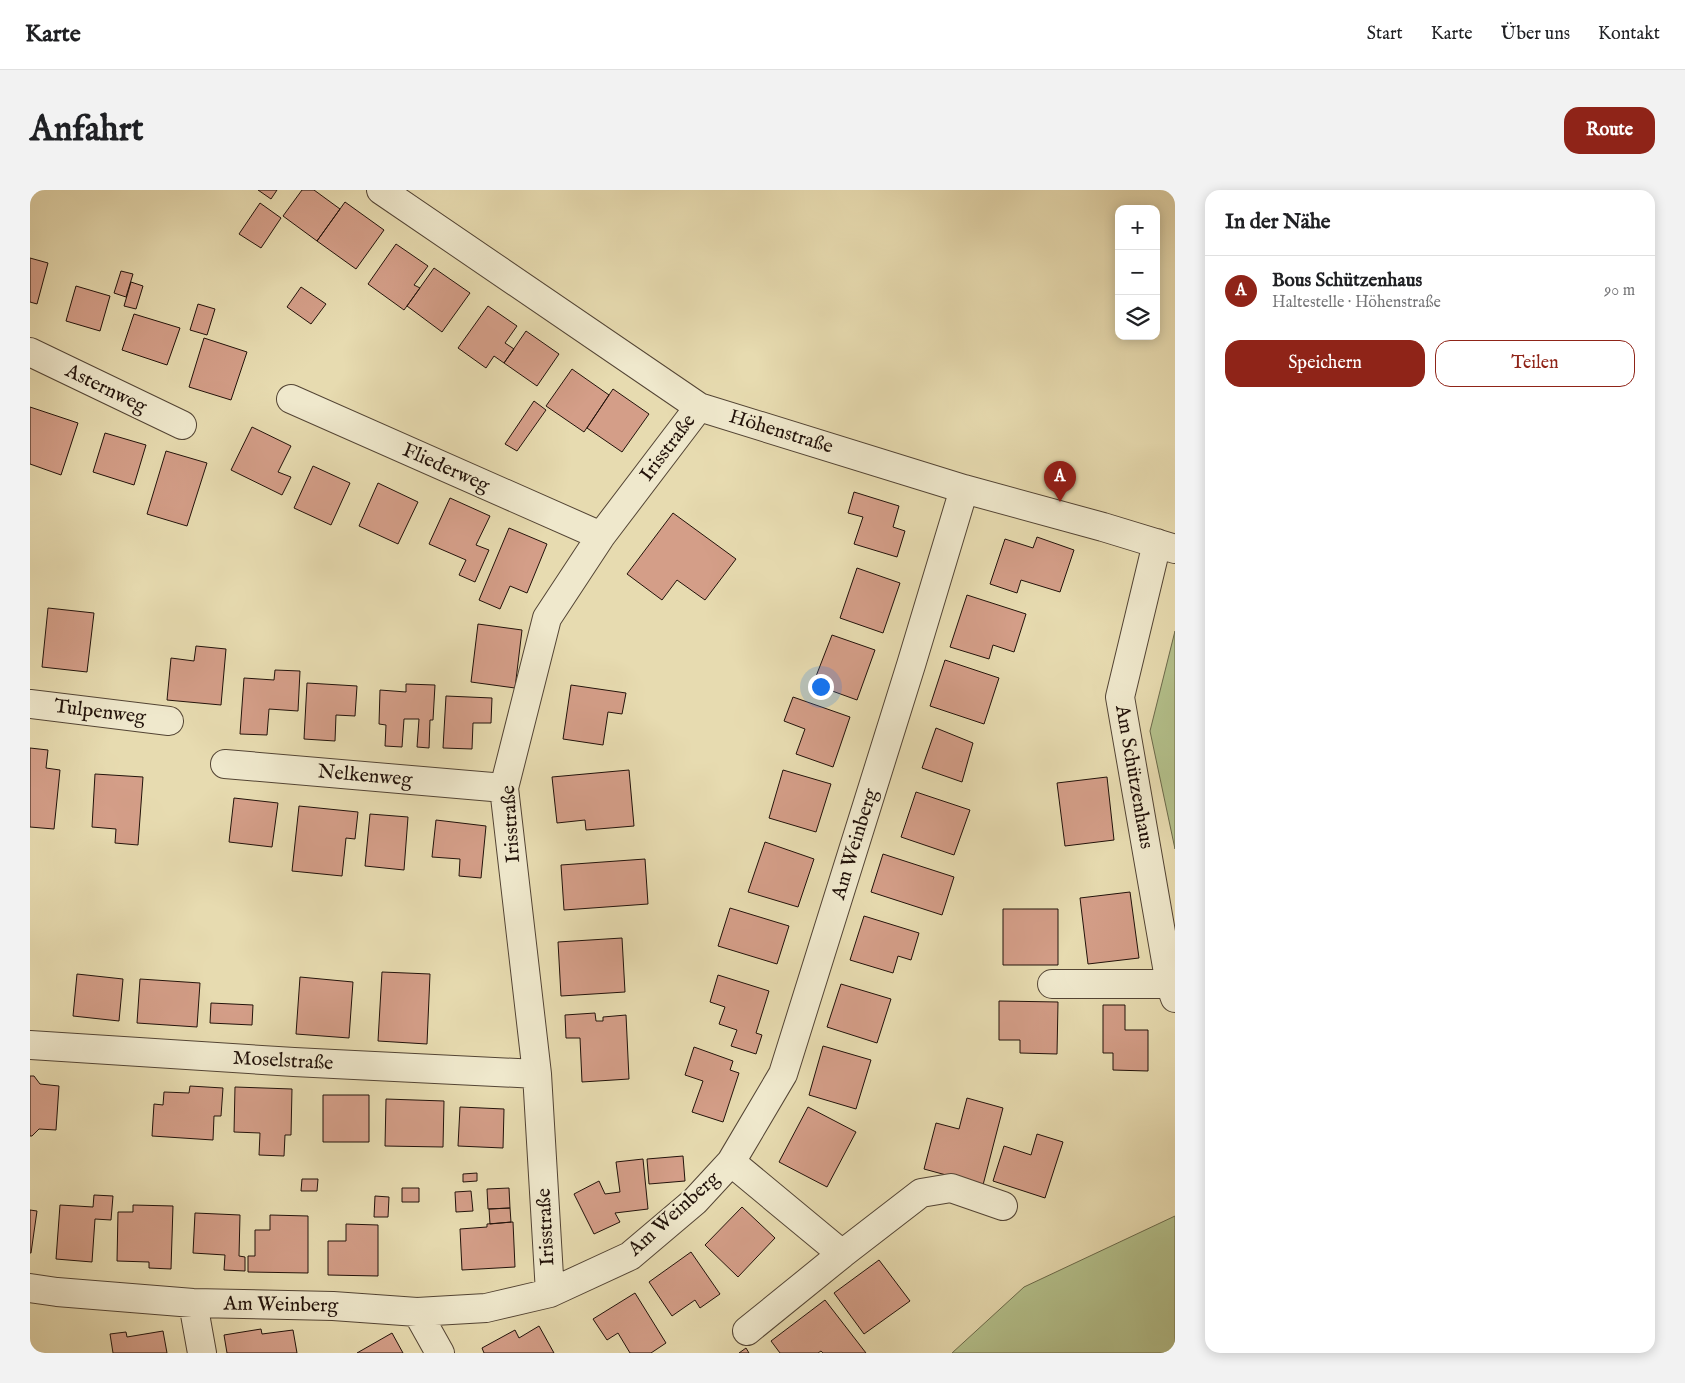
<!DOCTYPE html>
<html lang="de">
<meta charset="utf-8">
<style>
:root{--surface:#fff;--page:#f2f2f2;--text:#202124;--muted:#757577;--line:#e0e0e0;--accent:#8f2418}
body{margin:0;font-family:"IM FELL English",serif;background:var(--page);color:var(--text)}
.controls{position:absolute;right:15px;top:15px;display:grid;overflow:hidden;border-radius:10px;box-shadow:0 2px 12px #0003}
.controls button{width:45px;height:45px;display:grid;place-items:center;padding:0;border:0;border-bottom:1px solid var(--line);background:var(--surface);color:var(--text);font:25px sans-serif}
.you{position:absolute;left:790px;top:496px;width:18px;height:18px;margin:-12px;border:4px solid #fff;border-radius:50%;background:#1a73e8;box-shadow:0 0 0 8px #1a73e833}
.badge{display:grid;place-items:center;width:32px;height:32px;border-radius:50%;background:var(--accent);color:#fff;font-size:16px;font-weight:700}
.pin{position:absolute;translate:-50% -41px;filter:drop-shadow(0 1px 2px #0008)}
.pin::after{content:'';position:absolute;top:26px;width:18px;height:15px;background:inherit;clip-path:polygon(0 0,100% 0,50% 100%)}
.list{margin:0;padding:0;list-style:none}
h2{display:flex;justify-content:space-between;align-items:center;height:65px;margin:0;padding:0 20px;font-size:21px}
h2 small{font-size:16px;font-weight:400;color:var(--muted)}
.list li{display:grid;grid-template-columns:32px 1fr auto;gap:15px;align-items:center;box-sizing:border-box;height:70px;padding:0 20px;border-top:1px solid var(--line)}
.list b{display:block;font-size:19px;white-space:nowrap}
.list p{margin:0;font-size:16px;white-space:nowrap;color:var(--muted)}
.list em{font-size:16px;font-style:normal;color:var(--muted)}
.actions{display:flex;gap:10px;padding:15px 20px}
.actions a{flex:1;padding:11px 0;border:1px solid var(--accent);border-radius:15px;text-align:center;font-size:18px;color:var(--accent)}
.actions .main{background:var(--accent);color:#fff}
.icon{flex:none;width:28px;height:28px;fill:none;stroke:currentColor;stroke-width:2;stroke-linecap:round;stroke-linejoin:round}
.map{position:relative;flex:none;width:1145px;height:1163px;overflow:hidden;border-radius:15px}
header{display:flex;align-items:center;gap:30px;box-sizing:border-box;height:70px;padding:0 25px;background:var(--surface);border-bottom:1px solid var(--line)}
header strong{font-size:24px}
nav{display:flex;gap:28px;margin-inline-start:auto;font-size:18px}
.intro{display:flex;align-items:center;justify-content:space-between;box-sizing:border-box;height:120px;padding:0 30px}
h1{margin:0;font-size:35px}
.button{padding:12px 22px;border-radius:15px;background:var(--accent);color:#fff;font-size:18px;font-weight:700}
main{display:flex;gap:30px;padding:0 30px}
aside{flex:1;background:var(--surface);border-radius:15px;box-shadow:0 2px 12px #0003}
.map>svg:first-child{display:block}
.green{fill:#b4c18c;stroke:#6b6a4b}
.building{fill:#d49e88;stroke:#22120a}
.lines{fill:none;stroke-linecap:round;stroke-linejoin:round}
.minor-casing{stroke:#534434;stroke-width:30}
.minor{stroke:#efe8cc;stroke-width:28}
.labels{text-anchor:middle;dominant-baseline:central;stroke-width:4;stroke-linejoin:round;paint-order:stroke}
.street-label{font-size:20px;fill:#22120a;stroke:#efe8cc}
</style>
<header>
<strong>Karte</strong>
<nav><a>Start</a><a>Karte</a><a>Über uns</a><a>Kontakt</a></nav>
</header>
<div class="intro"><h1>Anfahrt</h1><a class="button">Route</a></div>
<main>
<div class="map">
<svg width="1145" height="1163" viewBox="0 0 1145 1163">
<rect width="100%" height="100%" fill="#e7dbb0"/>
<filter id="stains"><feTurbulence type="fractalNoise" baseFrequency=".004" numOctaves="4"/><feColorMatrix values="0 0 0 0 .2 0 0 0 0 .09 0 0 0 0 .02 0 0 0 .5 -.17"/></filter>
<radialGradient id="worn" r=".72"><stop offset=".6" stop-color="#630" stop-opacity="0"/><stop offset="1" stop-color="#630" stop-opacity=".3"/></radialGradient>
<!-- green -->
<path class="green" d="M1145 441V659L1120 541Z
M1145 1026V1163H922L994 1097Z"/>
<!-- building -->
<path class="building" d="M228 0H247L241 9Z
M272 0H284L310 19 287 51 253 26Z
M315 12 354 40 326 79 287 51Z
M230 13 251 28 231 58 209 44Z
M366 54 398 76 384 95 390 98 374 120 338 94Z
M0 68 18 73 7 114 0 112Z
M404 78 440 103 412 142 377 116Z
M91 81 103 84 96 107 84 103Z
M101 92 113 96 106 119 94 116Z
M46 96 80 106 70 141 36 131Z
M271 97 296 114 281 134 257 117Z
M168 114 185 119 177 145 160 140Z
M458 116 487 136 475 153 484 159 474 173 464 166 456 178 428 158Z
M104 124 150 138 137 175 92 160Z
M496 141 529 164 507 196 474 173Z
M174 148 217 162 201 210 159 197Z
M542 179 579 205 554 242 516 216Z
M583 199 619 224 592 262 557 238Z
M504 211 516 220 487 261 475 254Z
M0 217 48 233 31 285 0 274Z
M222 237 261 256 248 282 261 287 252 305 201 280Z
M75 243 116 255 104 295 63 282Z
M136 261 177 273 157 336 117 324Z
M283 276 320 293 301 335 264 318Z
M348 293 388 312 368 354 329 336Z
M824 302 869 316 863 337 875 341 867 367 824 354 833 327 818 323Z
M420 308 460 326 446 355 459 360 445 392 429 385 436 370 399 354Z
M643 323 706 369 675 410 647 390 632 410 597 384Z
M479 338 517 354 497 403 480 396 470 419 449 410Z
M1007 347 1044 360 1030 402 991 390 987 403 960 394 975 349 1003 358Z
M827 378 870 393 853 443 810 428Z
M937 405 996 424 984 462 963 455 959 469 920 457Z
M18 418 64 423 57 482 12 477Z
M448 434 492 440 485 498 441 492Z
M802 445 845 460 827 510 783 494Z
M166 456 196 459 191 515 137 510 141 468 164 471Z
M915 470 969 488 954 534 900 516Z
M245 480 270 481 268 521 239 519 237 545 210 544 214 488 244 490Z
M277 493 327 496 325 526 306 525 305 551 274 549Z
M376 494 405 495 403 530H400L399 558 387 557 389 529H374L372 557 355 556 356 535 349 534 350 500 376 502Z
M541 495 596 503 592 524 578 522 573 555 533 549Z
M416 506 462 508 461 533H443L442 559 413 558Z
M763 507 820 527 803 577 766 564 775 539 754 531Z
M906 538 943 553 932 592 892 578Z
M0 558 18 560 16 578 30 580 24 639 0 637Z
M599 580 604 636 556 640 555 630 527 633 522 587Z
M753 580 801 594 786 642 739 628Z
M65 584 113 587 108 655 85 653 86 639 62 637Z
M1077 587 1084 650 1035 656 1027 593Z
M886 602 940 620 924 665 871 647Z
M204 608 248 613 242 657 199 652Z
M269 616 328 622 325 649 316 648 312 686 262 681Z
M340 624 378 627 374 680 335 676Z
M406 630 456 636 451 688 429 686 430 669 402 667Z
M735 652 784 669 768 717 718 702Z
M853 664 924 687 912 725 841 702Z
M615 669 618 714 534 720 531 675Z
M1100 702 1109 768 1058 774 1050 708Z
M700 718 759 736 747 774 688 756Z
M973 719H1028V775H973Z
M834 726 889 743 881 770 868 766 863 783 820 770Z
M592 748 595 802 531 806 528 752Z
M352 782 400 784 397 854 348 851Z
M47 784 93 789 89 831 43 826Z
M688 785 739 801 726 843 732 845 726 864 701 856 707 840 689 834 695 817 680 812Z
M270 787 323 792 319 848 266 844Z
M110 789 170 793 167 837 107 833Z
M811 794 861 809 847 853 797 837Z
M969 811 1028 812 1027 864 990 863V850H969Z
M181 813 223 815 222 835 180 833Z
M1073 815H1095V840H1118V881L1083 880V863H1073Z
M565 823 566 831H573V827L596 825 599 889 552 892 550 848H536L535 825Z
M793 856 841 870 826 919 779 905Z
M664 857 703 871 700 880 709 883 693 932 662 922 673 891 655 885Z
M0 886H4L10 894 29 896 26 940 9 939 2 946H0Z
M160 896 193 898 191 926H184L183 950 122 946 124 914 133 915 134 902 159 903Z
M205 897 262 899 261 945H255L254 966 229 965 230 943 204 942Z
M293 905H339V952H293Z
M937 908 973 918 953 995 894 979 906 933 929 939Z
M356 909 414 911 413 957 355 956Z
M430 917 474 919 473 958 428 956Z
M778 917 826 942 797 997 749 972Z
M1007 944 1033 952 1015 1008 963 991 974 956 1001 965Z
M653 966 655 991 619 994 617 969Z
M613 969 618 1019 585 1023 590 1032 564 1044 544 1004 569 991 575 1004 590 1002 586 972Z
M447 983V991L433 992V984Z
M272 989H288L287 1001H271Z
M372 998H389V1012H372Z
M479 998 480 1018 458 1019 457 999Z
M441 1001 443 1021 426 1022 425 1002Z
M64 1005 83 1006 81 1030 65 1029 62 1072 26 1069 30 1015 63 1017Z
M345 1006 359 1007 358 1027H344Z
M103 1015 143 1016 141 1079 119 1078V1072L87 1071 88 1022H103Z
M712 1017 745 1048 708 1087 675 1055Z
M480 1018 481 1032 460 1034 459 1019Z
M0 1020 7 1021 1 1063H0Z
M165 1023 210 1025 209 1066 215 1067V1081L194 1080 195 1065 163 1063Z
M240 1025 278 1026V1083L218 1082V1066H225V1040H240Z
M483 1032 485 1077 432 1080 430 1039 457 1037V1034Z
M316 1034 348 1035V1086L298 1085V1051H316Z
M661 1062 690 1104 670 1118 665 1110 642 1126 619 1092Z
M849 1070 880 1111 834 1144 804 1103Z
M605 1103 636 1153 621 1163H600L588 1143 577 1150 563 1129Z
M795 1110 836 1163H793L791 1161 788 1163H750L741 1151Z
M509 1136 524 1163H454L452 1158 485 1140 489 1148Z
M231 1139 232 1144 263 1140 267 1163H197L194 1145Z
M133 1141 137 1163H83L80 1144 96 1142 97 1147Z
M362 1143 373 1163H327Z
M716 1158 719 1163H709Z"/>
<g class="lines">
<defs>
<path id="minor" d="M351 0 669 217 934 299 1073 337 1145 359
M0 162 152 235
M261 209 571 346
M1127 353 1090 507 1140 794 1145 808
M0 514 139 531
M195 574 474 598
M1022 794H1140
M0 855 264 872 507 884
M701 972 812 1064
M0 1098 27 1102 163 1113 303 1116 387 1122 456 1118 520 1103 600 1066 665 1011 701 972 753 884 881 475 934 299
M520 1103 507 884 474 598 517 428 571 346 669 217
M163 1113 172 1163
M387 1122 410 1163
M717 1141 812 1064 891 1003 921 998 973 1016"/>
</defs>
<!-- minor casing -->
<use href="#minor" class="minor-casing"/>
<!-- minor -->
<use href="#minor" class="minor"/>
</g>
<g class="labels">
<!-- street labels -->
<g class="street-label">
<text transform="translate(76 199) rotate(26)">Asternweg</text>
<text transform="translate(751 242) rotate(17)">Höhenstraße</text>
<text transform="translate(638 258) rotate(-53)">Irisstraße</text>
<text transform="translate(416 278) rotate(24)">Fliederweg</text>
<text transform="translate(70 522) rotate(7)">Tulpenweg</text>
<text transform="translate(335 586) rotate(5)">Nelkenweg</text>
<text transform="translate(1104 587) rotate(80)">Am Schützenhaus</text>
<text transform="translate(481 634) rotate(-94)">Irisstraße</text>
<text transform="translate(825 654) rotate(-73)">Am Weinberg</text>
<text transform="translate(253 871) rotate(3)">Moselstraße</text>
<text transform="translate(644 1024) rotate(-42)">Am Weinberg</text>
<text transform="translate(516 1037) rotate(-93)">Irisstraße</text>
<text transform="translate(251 1115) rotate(1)">Am Weinberg</text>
</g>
</g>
<rect width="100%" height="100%" filter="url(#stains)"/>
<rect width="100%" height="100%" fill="url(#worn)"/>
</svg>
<div class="controls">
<button>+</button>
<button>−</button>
<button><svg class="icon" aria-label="layers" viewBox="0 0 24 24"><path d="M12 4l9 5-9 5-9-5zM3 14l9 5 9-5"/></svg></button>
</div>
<div class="you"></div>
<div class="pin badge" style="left:1030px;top:312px">A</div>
</div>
<aside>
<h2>In der Nähe<small></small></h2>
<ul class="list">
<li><span class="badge">A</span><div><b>Bous Schützenhaus</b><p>Haltestelle · Höhenstraße</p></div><em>90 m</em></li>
</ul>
<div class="actions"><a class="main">Speichern</a><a>Teilen</a></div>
</aside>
</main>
